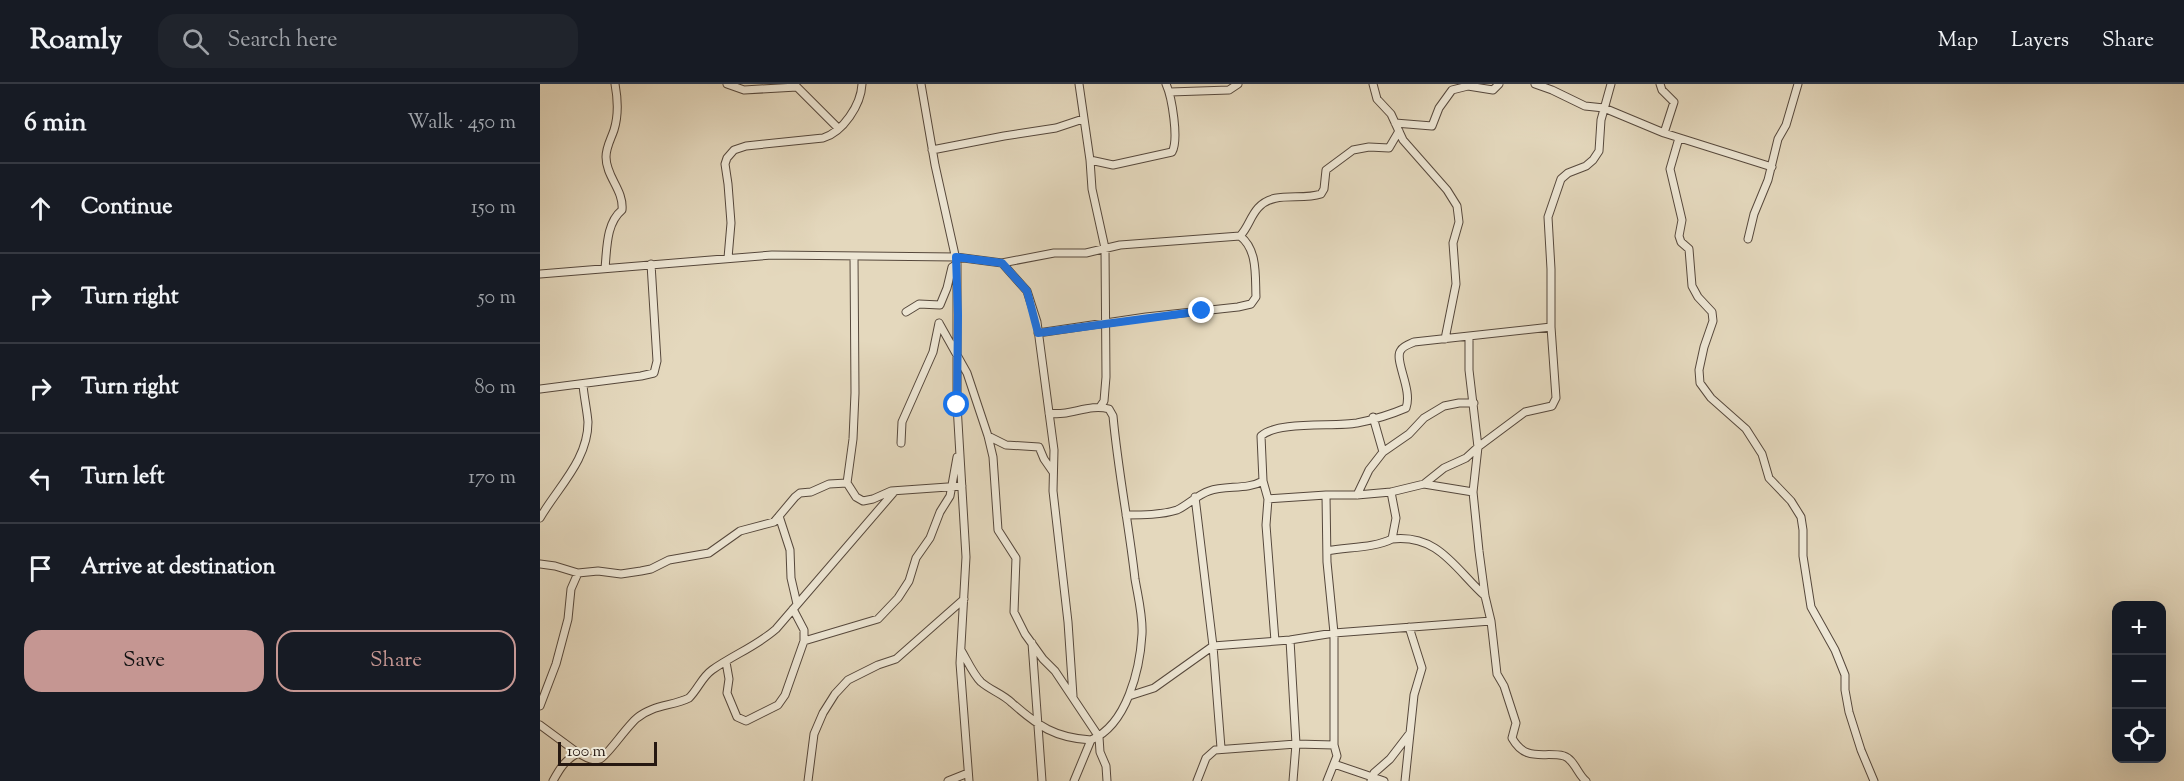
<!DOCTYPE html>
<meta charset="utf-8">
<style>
:root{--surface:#171b24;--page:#20242c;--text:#f1f3f6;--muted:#9ea1a6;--line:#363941;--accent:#c59692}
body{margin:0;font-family:"Sorts Mill Goudy",serif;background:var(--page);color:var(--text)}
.controls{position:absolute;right:18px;bottom:18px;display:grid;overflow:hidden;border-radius:12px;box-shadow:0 6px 24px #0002}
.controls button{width:54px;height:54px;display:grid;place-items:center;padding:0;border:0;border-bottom:2px solid var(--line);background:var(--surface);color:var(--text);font:30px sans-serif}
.scale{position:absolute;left:18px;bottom:15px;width:99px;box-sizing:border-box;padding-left:6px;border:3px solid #261811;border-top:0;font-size:16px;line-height:21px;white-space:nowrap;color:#261811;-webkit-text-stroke:4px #ede6d4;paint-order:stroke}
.stop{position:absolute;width:18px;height:18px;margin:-14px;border:4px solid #1a73e8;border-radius:50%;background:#fff}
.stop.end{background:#1a73e8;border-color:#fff;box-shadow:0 2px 6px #0008}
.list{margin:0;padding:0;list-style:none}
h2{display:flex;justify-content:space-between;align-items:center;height:78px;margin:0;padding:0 24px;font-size:26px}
h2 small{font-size:20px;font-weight:400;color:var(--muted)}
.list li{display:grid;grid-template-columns:39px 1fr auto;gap:18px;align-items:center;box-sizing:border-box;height:90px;padding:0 24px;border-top:2px solid var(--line)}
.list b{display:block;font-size:22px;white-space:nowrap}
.list em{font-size:20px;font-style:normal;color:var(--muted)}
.actions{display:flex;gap:12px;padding:18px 24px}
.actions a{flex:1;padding:14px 0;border:2px solid var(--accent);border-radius:18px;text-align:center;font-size:21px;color:var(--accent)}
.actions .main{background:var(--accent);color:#111}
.icon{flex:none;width:33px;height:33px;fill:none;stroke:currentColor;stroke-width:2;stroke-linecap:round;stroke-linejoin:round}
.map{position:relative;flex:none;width:1644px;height:697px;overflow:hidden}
header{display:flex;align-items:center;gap:36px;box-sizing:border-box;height:84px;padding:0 30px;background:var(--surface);border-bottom:2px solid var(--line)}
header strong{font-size:28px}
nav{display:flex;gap:33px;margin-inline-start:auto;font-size:21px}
.search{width:420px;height:54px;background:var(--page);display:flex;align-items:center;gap:15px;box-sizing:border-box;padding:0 21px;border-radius:18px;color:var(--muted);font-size:22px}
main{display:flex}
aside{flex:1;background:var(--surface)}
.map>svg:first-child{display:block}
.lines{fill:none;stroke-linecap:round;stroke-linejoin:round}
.minor-casing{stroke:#56483c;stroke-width:9}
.minor{stroke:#ede6d4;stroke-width:7}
.route{stroke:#1a73e8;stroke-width:8}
</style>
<header>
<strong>Roamly</strong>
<div class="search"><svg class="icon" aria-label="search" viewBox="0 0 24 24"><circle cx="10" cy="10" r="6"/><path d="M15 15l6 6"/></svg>Search here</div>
<nav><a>Map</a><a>Layers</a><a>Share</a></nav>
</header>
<main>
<aside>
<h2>6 min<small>Walk · 450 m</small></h2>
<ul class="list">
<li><svg class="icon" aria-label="ahead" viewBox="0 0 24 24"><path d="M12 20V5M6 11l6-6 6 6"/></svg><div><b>Continue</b></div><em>150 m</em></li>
<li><svg class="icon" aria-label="right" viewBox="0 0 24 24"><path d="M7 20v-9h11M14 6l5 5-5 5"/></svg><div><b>Turn right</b></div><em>50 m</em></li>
<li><svg class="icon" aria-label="right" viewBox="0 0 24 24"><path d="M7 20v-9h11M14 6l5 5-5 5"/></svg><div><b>Turn right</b></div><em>80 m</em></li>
<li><svg class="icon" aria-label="left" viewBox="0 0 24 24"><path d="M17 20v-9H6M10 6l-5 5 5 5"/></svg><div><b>Turn left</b></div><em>170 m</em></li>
<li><svg class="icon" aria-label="arrive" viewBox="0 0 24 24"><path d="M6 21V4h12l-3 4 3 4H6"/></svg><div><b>Arrive at destination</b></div></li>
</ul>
<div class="actions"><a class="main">Save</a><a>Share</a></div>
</aside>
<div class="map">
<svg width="1644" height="697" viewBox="0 0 1644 697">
<rect width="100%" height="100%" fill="#e4d8bd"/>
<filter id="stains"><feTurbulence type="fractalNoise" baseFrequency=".00333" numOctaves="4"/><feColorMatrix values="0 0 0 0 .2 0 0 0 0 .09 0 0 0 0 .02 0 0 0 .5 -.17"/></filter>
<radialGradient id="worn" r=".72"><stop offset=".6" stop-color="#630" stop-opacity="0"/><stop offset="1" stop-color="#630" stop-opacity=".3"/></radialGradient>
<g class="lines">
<defs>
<path id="minor" d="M187 0 204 6 257 3 298 44
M381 0 395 81 417 180V321L426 473 420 579 429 697
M539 0 550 76 552 105 565 164 566 293 564 317 560 323
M833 0 837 15 851 30 863 56 907 106 917 122 919 138 913 159 916 200 905 255
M995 0 1012 6 1045 22 1064 24 1124 49 1232 83
M1120 0 1122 6 1134 18 1124 49
M630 8 689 6 698 0
M855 39 892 42 899 24 912 6 928 2 953 6 959 0
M1139 54 1130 85 1142 136 1139 152 1141 158 1149 165 1152 202 1158 213 1172 228 1173 237 1164 263 1159 286 1160 299 1171 314 1206 345 1222 370 1229 394 1251 417 1261 433 1263 446V472L1271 523 1295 566 1305 591V606L1309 628 1321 666 1334 697
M392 66 464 52 516 44 543 35
M550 76 573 81 632 68C639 56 632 13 626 0
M1208 155 1214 130 1228 96 1238 55 1246 41 1258 0
M314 172 315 309 313 355 307 399 316 413 323 417 333 415 351 407 422 402
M188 174 191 139 188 100 185 80 187 74 194 66 206 62 283 54C303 48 321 21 322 0
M462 179 487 207 497 238 514 366 513 407 528 538 533 612
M65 184C67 165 66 139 82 126 84 106 66 93 66 73 66 63 71 55 74 46 79 30 78 16 75 0
M0 190 232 171 416 173 462 179 514 169H546L580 161 700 152C708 144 710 133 718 124 734 106 760 117 781 110L784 105 786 86 813 66 829 63 849 64 859 47
M366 228 379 220 400 221 407 204 412 183 417 180
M399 239 427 289 448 352 453 373 458 446 476 474 474 528 485 550 503 575 515 587 559 653 560 668 566 682 567 697
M498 249 606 233 698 223 711 220 716 213C715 192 718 166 700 152
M929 253V286L938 363 933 408 939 467 945 512 951 537 957 590 964 602 976 639 972 654C986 679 1004 667 1024 672 1034 675 1038 691 1046 697
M0 305 101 292 114 289 117 277 111 180
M509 329C529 333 549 319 569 325L573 332C578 387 589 441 595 495 598 513 603 532 602 550 600 585 587 641 551 656L534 697
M448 352 466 361 499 363 504 375 513 388
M361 359 362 338 393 268 399 239
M843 368 869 350 884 334 904 322 919 319H934
M723 397 728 415 726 441 735 557
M884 400 904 384 926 374 938 363 985 328 1012 322 1016 314 1011 243V185L1008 133 1021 95 1028 89 1046 82 1053 76 1059 67 1061 36 1071 0
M786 411 787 478 794 549V661L797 672 787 697
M817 411 829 386 843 368 833 333
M655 413 673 562 681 664
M728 415 786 411H817L851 408 884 400 933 408
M586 431C603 431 621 431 637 426 648 421 657 411 669 407 686 401 707 406 723 397L721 352C737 337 794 343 817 339 832 336 852 330 866 324 873 305 853 275 861 266 863 262 870 260 874 258L1011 243
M239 432 250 466 251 494 257 520
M0 434C18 403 48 376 48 338 47 326 44 313 43 301
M852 455C899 450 915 485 945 512
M787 467C808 463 834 464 852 455L856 434 851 408
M0 480 15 482 38 489
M750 556 756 660 753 697
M264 557 338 535 358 514 369 497 376 474 390 454 400 428 410 412 417 373
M492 559 502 697
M421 566C427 576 433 590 441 598 450 606 463 610 472 619 498 642 515 654 551 656
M186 578 189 595 187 609 197 633 206 637 238 621 245 611 264 557V546L253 525
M589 612 614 604 673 562 750 556 794 549 951 537
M0 622 16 580 28 535 31 505 38 489 58 487 81 490 101 487 111 485 129 476 169 469 200 447 234 438 255 413 260 409 271 408 289 400 307 399
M0 641 38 669
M794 680 844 697
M13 697C20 684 25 676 38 669 44 672 52 678 60 675 67 672 87 642 97 634 112 621 133 622 149 614 158 605 162 593 172 586 193 571 217 562 236 545L354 408
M268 697 274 650 283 629 295 610 308 596 338 581 356 575 424 515
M408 697 428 689
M657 697 666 674 675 666 756 660 794 661
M831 697 834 689 850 675 870 649
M865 697 874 611 882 584 869 543"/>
</defs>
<!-- minor casing -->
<use href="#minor" class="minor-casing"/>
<!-- minor -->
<use href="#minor" class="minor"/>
</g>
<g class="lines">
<!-- route -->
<path class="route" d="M417 321 418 231 416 173 462 179 487 207 498 249 662 227"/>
</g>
<rect width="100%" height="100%" filter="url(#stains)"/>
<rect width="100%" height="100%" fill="url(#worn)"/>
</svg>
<div class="controls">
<button>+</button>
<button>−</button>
<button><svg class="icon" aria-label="locate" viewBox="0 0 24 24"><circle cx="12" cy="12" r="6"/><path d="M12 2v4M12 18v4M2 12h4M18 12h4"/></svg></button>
</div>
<div class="scale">100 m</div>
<div class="stop" style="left:417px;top:321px"></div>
<div class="stop end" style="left:662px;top:227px"></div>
</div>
</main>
